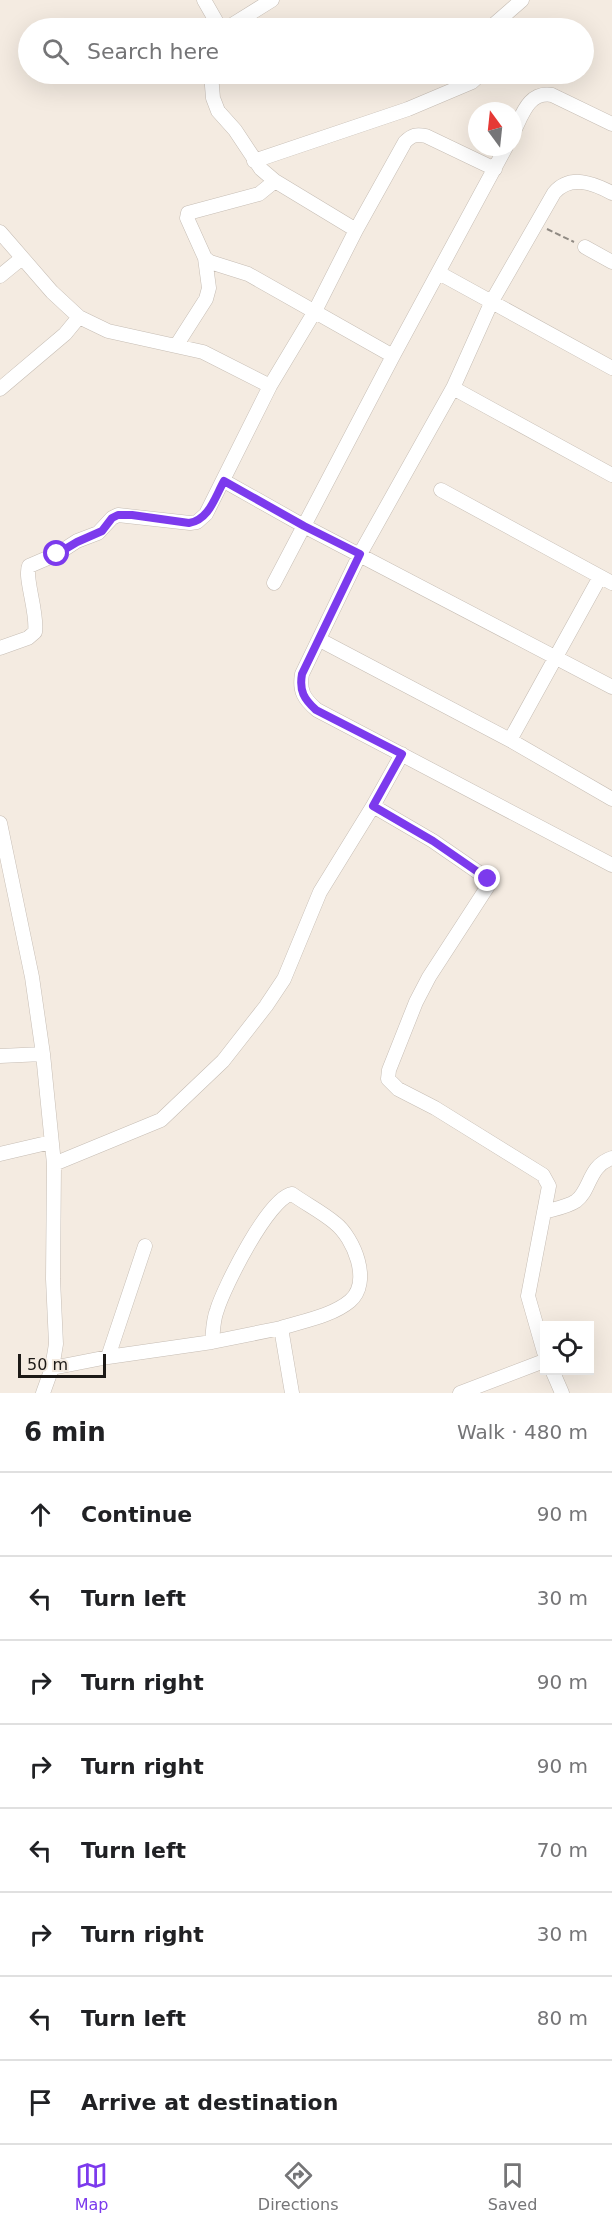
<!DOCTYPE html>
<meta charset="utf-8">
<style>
:root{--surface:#fff;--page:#f2f2f2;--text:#202124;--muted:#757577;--line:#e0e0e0;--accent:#7c3aed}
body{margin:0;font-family:"DejaVu Sans",sans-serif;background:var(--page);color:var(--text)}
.controls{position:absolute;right:18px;bottom:18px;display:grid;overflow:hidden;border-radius:0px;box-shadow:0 6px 24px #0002}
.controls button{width:54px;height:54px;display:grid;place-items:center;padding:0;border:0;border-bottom:2px solid var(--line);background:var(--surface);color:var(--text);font:30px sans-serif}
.compass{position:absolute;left:468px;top:102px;width:54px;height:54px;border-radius:50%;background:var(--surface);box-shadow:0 6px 24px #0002;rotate:345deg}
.scale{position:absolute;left:18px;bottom:15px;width:88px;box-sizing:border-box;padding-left:6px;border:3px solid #1c1916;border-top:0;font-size:16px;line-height:21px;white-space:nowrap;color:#1c1916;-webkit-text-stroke:4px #f4ebe1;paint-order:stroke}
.stop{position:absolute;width:18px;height:18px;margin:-14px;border:4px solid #7c3aed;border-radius:50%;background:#fff}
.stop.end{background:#7c3aed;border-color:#fff;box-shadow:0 2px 6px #0008}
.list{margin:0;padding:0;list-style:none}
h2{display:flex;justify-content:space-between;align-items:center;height:78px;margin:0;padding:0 24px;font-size:26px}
h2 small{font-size:20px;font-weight:400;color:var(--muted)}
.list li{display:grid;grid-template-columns:39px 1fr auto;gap:18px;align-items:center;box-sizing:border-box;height:84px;padding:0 24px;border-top:2px solid var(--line)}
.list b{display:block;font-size:22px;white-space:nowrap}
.list em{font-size:20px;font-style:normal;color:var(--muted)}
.icon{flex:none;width:33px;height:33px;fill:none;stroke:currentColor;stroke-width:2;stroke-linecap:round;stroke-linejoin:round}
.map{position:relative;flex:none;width:612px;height:1393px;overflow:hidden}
.search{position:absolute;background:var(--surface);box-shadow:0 6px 24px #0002;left:18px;right:18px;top:18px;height:66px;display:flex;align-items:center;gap:15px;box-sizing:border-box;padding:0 21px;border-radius:33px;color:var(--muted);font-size:22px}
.sheet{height:750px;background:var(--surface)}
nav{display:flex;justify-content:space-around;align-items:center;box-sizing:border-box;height:84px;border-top:2px solid var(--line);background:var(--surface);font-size:16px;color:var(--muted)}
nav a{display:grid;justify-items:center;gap:3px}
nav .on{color:var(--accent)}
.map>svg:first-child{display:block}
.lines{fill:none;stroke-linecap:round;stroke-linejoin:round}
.minor-casing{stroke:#c6bdb4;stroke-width:15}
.path{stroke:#908a83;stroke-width:2;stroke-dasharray:6 3;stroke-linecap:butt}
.minor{stroke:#fff;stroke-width:14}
.route{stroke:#7c3aed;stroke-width:8}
</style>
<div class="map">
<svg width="612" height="1393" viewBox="0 0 612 1393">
<rect width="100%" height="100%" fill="#f4ebe1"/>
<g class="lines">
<defs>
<path id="minor" d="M204 0 220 28
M227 28 272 0
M490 28 522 0
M211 74 213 98 218 111 235 130 261 169 275 181 356 230
M513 133C522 116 528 91 552 95L612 124
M254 161 408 109 472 82 481 74
M275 181 259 194 188 213 187 218 205 258 210 262 248 274 393 356
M612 193C593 183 570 174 554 193L492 301 453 388 360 554 302 674C299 691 304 699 317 710L612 865
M0 232 52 292 79 317 108 331 203 352 270 386
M585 247 612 262
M439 273 612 368
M0 276 22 258
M176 346 206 299 209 288 205 258
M453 388 612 475
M0 389 65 334 79 317
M224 481 304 526 612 687
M441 490 612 583
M274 583 393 356 506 147
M320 640 510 740 612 799
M0 648 28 638 35 632C38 613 24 577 29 566L57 554 77 541 98 533 112 518 118 515 190 523 197 522 206 514 270 386 315 311 356 230 405 142C412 135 416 134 426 136L495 169
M510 740 600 577
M373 806 433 841 488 879V886L429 977 416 1002 389 1070 388 1079 398 1089 435 1108 543 1175 549 1186 528 1296 544 1352
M0 823 32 977 43 1054 54 1164 53 1279 56 1344 52 1368 43 1393
M0 1056 43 1054
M0 1154 51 1142
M54 1164 161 1120 223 1061 266 1006 284 979 320 892 373 806 402 754
M544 1212C554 1209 567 1207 576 1201 591 1190 588 1166 612 1158
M212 1342C213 1332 213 1320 217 1310 224 1287 269 1197 292 1194 306 1204 322 1212 335 1223 354 1238 372 1282 350 1301 332 1316 303 1321 281 1328
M108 1357 145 1246
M52 1368 108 1357 212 1342 281 1328 292 1393
M552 1370 562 1393
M460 1393 544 1361"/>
</defs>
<!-- minor casing -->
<use href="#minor" class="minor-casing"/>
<!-- path -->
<path class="path" d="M547 229 574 242"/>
<!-- minor -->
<use href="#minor" class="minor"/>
</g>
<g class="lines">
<!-- route -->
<path class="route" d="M57 554 77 542 102 531 112 518 118 515H132L189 523C209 520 215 497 224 481L304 526 360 554 302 674C299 691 304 699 316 710L402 754 373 806 433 841 488 879"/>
</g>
</svg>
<div class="controls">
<button><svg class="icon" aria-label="locate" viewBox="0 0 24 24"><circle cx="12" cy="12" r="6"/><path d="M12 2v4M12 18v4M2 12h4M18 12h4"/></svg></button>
</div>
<svg class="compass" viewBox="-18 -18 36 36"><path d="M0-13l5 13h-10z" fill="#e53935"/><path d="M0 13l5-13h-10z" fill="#757577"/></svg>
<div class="scale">50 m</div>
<div class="stop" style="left:57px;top:554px"></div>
<div class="stop end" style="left:488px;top:879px"></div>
<div class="search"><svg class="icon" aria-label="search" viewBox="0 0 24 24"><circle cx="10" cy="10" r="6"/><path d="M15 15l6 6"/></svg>Search here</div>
</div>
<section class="sheet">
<h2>6 min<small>Walk · 480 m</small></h2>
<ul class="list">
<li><svg class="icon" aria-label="ahead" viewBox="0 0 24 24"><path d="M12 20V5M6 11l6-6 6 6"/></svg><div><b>Continue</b></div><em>90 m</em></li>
<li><svg class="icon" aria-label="left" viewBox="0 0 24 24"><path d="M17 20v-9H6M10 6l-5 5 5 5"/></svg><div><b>Turn left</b></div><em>30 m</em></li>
<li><svg class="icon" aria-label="right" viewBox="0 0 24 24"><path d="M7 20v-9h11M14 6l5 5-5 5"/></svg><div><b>Turn right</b></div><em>90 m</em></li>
<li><svg class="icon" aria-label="right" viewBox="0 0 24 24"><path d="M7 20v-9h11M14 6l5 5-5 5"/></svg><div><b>Turn right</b></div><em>90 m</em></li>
<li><svg class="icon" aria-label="left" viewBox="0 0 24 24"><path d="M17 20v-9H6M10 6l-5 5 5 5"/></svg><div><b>Turn left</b></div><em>70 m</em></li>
<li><svg class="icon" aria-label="right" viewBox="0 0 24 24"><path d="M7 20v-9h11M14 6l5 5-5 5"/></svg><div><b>Turn right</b></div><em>30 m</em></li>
<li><svg class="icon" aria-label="left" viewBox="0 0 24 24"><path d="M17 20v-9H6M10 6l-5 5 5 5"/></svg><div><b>Turn left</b></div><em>80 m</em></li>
<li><svg class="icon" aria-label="arrive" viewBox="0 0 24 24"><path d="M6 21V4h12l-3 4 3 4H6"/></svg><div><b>Arrive at destination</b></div></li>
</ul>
</section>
<nav>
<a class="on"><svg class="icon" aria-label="map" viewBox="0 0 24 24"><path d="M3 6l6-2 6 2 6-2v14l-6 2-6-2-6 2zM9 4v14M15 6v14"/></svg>Map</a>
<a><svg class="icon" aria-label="directions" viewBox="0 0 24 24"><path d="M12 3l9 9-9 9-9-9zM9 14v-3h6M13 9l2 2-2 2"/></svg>Directions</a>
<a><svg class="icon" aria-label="saved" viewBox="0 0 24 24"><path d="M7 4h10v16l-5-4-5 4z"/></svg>Saved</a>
</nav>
